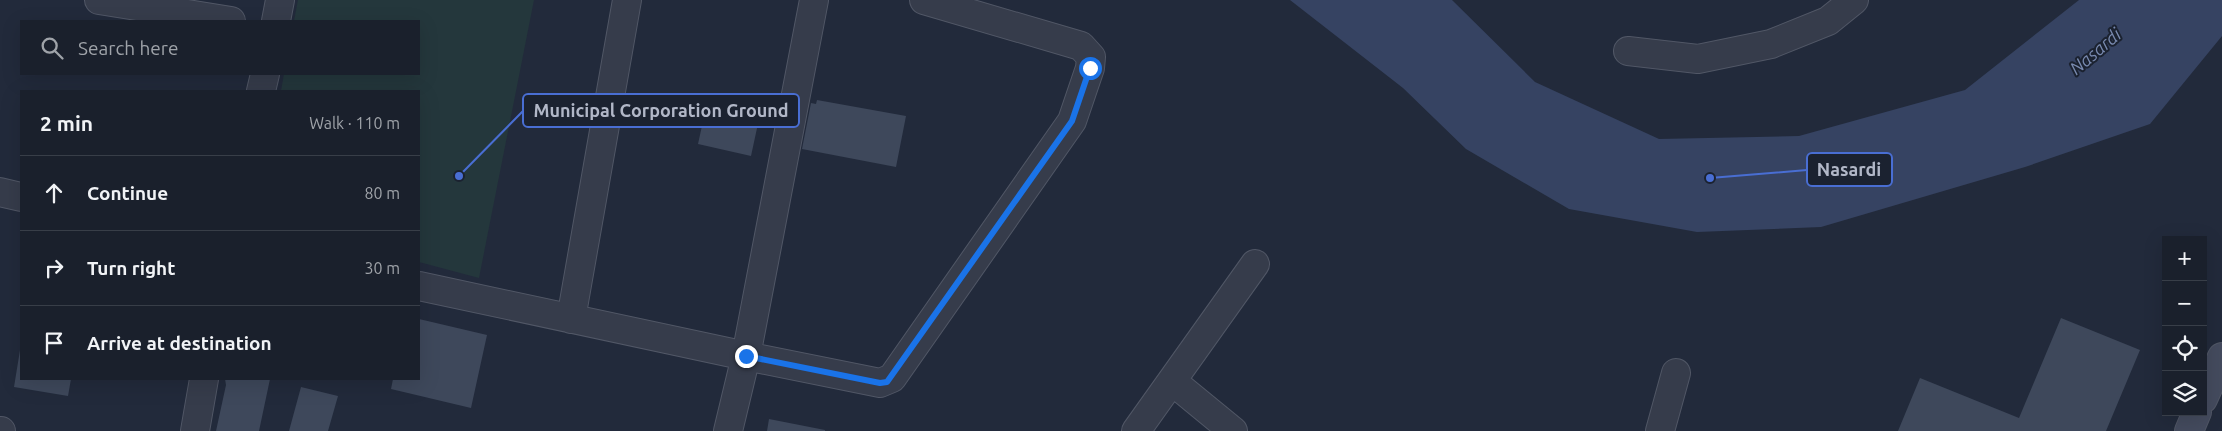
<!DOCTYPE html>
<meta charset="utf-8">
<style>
:root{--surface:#1a202c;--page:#232834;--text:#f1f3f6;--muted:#9fa3a9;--line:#383e48}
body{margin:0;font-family:Ubuntu,sans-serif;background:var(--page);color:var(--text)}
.controls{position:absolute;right:15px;bottom:15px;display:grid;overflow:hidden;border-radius:0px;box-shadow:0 5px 20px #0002}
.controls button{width:45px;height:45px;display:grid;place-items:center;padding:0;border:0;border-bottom:1px solid var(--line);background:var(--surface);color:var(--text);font:25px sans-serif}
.stop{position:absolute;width:15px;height:15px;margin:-11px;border:4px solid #1a73e8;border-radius:50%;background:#fff}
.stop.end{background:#1a73e8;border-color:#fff;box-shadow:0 1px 5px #0008}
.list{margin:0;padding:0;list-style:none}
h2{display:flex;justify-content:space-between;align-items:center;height:65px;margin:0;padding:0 20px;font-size:21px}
h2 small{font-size:16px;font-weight:400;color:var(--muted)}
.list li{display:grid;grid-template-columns:32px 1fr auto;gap:15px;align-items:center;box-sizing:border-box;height:75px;padding:0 20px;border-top:1px solid var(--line)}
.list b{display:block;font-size:19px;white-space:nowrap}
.list em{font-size:16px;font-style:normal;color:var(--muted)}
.icon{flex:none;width:28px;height:28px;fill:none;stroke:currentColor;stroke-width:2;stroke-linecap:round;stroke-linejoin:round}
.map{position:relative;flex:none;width:2222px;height:431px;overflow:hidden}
.search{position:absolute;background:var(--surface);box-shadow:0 5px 20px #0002;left:20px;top:20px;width:400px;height:55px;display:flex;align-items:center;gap:12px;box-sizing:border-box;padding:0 18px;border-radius:0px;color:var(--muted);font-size:19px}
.panel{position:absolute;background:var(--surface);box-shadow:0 5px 20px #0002;left:20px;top:90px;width:400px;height:290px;border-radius:0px}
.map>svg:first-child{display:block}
.green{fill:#24373c}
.water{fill:#364362}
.building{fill:#3e485b}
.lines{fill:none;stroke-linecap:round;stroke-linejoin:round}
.street-casing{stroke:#515766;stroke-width:30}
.secondary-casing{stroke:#515766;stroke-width:30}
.street{stroke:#363c4b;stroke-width:28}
.secondary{stroke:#444b5e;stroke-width:28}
.route{stroke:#1a73e8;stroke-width:6}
.labels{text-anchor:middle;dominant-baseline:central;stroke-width:4;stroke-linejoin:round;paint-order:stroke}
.water-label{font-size:18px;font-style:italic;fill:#798aaf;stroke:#1b2230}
.leader{fill:none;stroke:#496ed3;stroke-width:2}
.callout-dot{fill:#496ed3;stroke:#1b2230;stroke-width:2}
.callout{fill:#1b2230;stroke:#496ed3;stroke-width:2}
.callout-label{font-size:18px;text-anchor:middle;font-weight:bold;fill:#b1b7c7}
</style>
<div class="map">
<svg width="2222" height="431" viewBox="0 0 2222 431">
<rect width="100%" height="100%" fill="#222a3b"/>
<!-- green -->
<path class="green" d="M298 0H534L479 278 419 262V91H281L284 74H419V21H294Z"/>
<!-- water -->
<path class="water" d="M1290 0H1452L1535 82 1659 139 1799 136 1965 90 2079 0H2222V36L2150 124 2025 167 1821 227 1697 232 1569 209 1466 149 1403 88Z"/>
<!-- building -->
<path class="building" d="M709 94 762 105 751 156 698 144Z
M817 100 906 116 896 167 802 149 811 103 816 104Z
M2061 318 2140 350 2106 431H1898L1920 378 2019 418Z
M419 319 487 335 471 408 391 389 393 379H419Z
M20 350 21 379H71L68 396 14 387Z
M225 379H270L259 431H216L226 385Z
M301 387 338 396 328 431H289Z
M769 419 825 430V431H767Z"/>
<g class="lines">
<defs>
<path id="street" d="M99 0 231 21
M276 21 280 0
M1628 51 1698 59 1771 44 1828 21 1854 0
M261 91 265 74
M0 192 21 197
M419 286 746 356 814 0
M571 319 627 0
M1172 381 1233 431
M0 431H1
M195 431 204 379
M728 431 746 356 880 383 892 378 1072 121 1090 68 1091 57 1081 46 924 0
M1136 431 1255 264
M1660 431 1676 373"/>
<path id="secondary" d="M2203 399 2222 357
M2189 431 2197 412"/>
</defs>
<!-- street casing -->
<use href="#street" class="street-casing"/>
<!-- secondary casing -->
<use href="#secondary" class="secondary-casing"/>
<!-- street -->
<use href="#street" class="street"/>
<!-- secondary -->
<use href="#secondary" class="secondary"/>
</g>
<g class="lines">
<!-- route -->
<path class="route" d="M746 356 880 383 887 382 1072 121 1090 68"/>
</g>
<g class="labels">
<!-- water labels -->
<g class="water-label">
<text transform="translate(2095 51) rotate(-40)">Nasardi</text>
</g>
</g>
<!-- callouts -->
<path class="leader" d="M459 176L523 111M1710 178L1807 170"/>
<g class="callout-dot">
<circle cx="459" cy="176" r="5"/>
<circle cx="1710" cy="178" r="5"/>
</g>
<g class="callout">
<rect x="523" y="94" width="276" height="33" rx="5"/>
<rect x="1807" y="153" width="85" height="33" rx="5"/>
</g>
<g class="callout-label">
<text x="661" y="117">Municipal Corporation Ground</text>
<text x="1849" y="176">Nasardi</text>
</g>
</svg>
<div class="controls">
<button>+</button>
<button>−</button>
<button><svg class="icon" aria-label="locate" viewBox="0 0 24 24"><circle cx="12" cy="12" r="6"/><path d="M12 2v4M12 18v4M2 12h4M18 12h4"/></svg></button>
<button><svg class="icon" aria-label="layers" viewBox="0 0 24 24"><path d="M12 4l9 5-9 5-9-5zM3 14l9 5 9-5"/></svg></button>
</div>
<div class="stop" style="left:1090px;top:68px"></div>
<div class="stop end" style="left:746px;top:356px"></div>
<div class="search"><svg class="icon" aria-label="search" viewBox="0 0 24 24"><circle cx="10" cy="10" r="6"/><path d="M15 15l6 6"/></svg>Search here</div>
<section class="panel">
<h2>2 min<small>Walk · 110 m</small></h2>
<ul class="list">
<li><svg class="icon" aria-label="ahead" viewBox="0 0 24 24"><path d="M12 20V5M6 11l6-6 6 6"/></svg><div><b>Continue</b></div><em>80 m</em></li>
<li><svg class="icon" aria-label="right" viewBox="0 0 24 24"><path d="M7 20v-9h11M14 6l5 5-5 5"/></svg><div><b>Turn right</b></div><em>30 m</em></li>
<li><svg class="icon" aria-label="arrive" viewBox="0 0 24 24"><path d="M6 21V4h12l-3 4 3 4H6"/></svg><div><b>Arrive at destination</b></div></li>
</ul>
</section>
</div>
